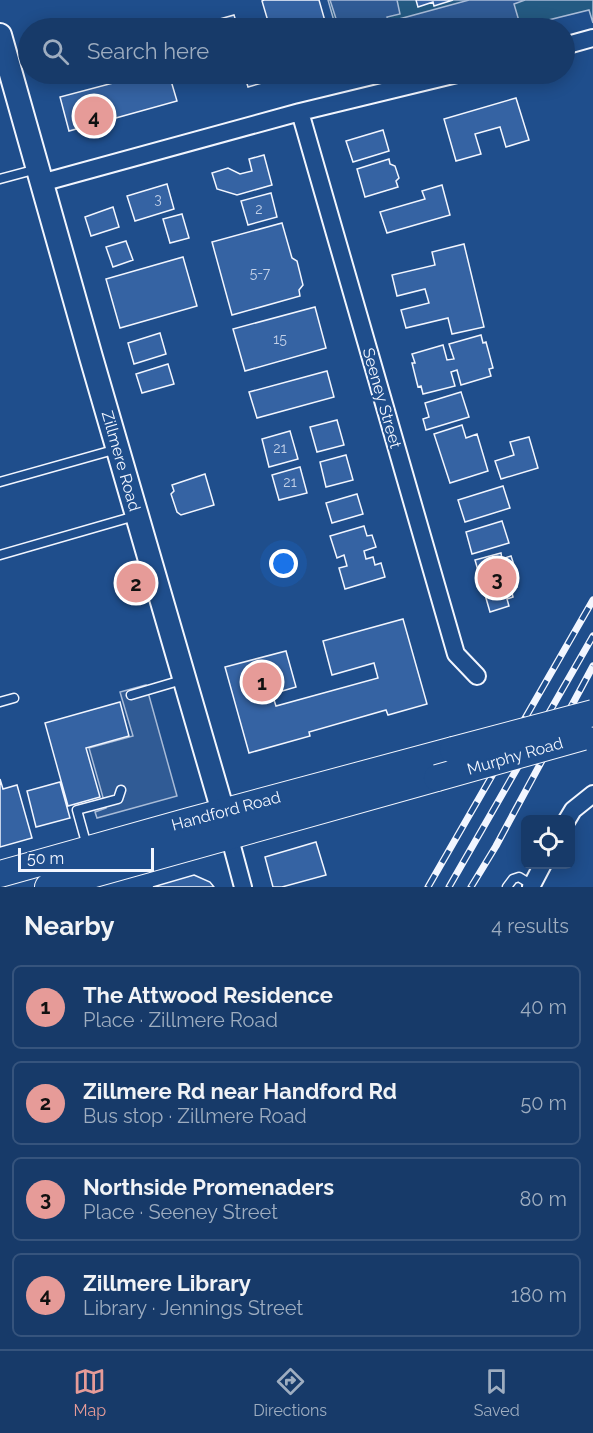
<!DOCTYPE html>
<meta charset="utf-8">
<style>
:root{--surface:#173a69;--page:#20416f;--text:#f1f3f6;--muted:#9eadc0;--line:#36547d;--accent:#e69b98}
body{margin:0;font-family:Raleway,sans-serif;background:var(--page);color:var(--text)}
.controls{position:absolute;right:18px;bottom:18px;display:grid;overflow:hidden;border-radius:9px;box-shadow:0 3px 15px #0003}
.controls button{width:54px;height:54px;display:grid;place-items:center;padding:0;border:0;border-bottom:2px solid var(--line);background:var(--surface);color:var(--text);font:30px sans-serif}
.scale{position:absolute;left:18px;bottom:15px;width:136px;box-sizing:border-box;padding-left:6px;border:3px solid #f2f6ff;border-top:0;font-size:16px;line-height:21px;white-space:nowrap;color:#f2f6ff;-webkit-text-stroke:4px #1f4e8c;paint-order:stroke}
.you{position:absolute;left:284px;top:564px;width:21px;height:21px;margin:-15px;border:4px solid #fff;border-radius:50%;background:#1a73e8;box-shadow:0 0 0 9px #1a73e833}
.badge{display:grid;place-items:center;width:39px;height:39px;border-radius:50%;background:var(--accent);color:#111;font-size:20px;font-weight:700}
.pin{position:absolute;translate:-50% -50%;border:3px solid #fff;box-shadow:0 2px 6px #0006}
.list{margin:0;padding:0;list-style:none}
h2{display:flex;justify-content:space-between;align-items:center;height:78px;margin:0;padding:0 24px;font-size:26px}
h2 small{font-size:20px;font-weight:400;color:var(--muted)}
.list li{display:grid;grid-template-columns:39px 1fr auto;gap:18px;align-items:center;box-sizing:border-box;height:84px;margin:0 12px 12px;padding:0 12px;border:2px solid var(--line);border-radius:9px}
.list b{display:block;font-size:22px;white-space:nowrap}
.list p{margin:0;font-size:20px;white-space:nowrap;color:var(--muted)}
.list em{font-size:20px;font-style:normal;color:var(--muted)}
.icon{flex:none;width:33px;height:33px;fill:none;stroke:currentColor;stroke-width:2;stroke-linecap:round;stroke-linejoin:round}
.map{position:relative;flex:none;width:593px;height:887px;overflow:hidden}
.search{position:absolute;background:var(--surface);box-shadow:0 3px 15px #0003;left:18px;right:18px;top:18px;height:66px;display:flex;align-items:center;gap:15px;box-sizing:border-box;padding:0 21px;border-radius:33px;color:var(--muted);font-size:22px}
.sheet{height:462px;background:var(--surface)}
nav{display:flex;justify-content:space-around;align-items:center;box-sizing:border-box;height:84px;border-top:2px solid var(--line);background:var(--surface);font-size:16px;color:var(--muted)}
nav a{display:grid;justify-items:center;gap:3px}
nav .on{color:var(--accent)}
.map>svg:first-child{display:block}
.green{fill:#245a82;stroke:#a8bbd7;stroke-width:1.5}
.parking{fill:#305b95;stroke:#a8bbd7;stroke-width:1.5}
.building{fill:#3563a3;stroke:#f2f6ff;stroke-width:1.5}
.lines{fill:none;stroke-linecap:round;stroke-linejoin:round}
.service-casing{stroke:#f2f6ff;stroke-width:11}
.minor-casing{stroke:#f2f6ff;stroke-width:20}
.secondary-casing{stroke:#f2f6ff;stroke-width:26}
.primary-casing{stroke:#f2f6ff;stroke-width:28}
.service{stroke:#1f4e8c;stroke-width:8}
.minor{stroke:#1f4e8c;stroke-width:16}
.secondary{stroke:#1f4e8c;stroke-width:22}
.primary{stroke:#1f4e8c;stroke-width:26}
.rail-casing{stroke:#f2f6ff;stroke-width:7}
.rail{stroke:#1f4e8c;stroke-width:4.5;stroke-dasharray:14;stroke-linecap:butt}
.primary-bridge-casing{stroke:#f2f6ff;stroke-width:28;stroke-linecap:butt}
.primary-bridge{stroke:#1f4e8c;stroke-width:26}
.labels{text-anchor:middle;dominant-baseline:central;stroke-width:4.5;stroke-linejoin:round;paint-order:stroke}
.number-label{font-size:14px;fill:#c3d1e8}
.street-label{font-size:16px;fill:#f2f6ff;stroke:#1f4e8c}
</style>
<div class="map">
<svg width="593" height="887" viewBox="0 0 593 887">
<rect width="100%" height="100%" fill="#1f4e8c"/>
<!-- green -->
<path class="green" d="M328 0H593V23L589 10 516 28H336Z"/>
<!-- parking -->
<path class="parking" d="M330 0H397L400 14 387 17 388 22 469 0H525L514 4 519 21 490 28H339Z
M146 685 177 796 97 818 95 812 106 808 89 748 133 736 120 692Z"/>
<!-- building -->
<path class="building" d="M264 0H319L327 28H270L262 1Z
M416 0H453L434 6 433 2 418 7Z
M234 15 238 28H219L216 20Z
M147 74H169L177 101 69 131 60 97Z
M244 74H279L280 78 248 87Z
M283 74H312L285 81Z
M516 98 529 140 506 147 500 127 475 134 481 154 456 161 444 119Z
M383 130 389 151 353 162 346 141Z
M264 155 272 185 237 195 217 189 212 173 228 168 240 174 252 171 249 159Z
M389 159 390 164 395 166 399 178 396 181 398 187 365 197 357 169Z
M167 184 174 209 135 221 127 196Z
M442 185 450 215 387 233 380 212 425 199 422 191Z
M271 193 277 217 248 225 241 201Z
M113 207 119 227 91 236 85 217Z
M182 214 189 238 170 243 163 219Z
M282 223 292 258 297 261 303 285 299 290 300 296 232 315 212 242Z
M126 241 133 260 113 267 106 247Z
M464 244 484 327 452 334 448 318 406 328 401 310 429 303 425 289 397 296 392 275 435 265 432 252Z
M183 257 197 306 120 328 106 279Z
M315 307 326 348 245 371 233 329Z
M160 333 166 354 134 364 128 343Z
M481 335 483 343 486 342 493 368 489 369 491 376 461 385 457 370 451 372 455 386 423 394 421 386 418 387 412 363H415L412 354 443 345 447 360 454 359 449 344Z
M168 364 174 384 142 393 136 374Z
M327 371 334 397 257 418 249 392Z
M461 392 469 417 426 430 423 419 429 417 425 403Z
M337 420 344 445 317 452 310 427Z
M462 425 466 438 477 434 488 471 450 483 434 434Z
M290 431 298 459 269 467 262 439Z
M529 437 538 468 501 479 495 461 514 455 510 442Z
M346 455 353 480 326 487 320 462Z
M300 467 307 493 279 500 272 475Z
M205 474 214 505 181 515 177 512 171 494 174 491 172 485Z
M503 486 510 508 465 522 458 500Z
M357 494 363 514 332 523 326 503Z
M502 521 509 543 472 554 466 532Z
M364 526 367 536 372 535 376 547 364 551 366 559 373 557 375 565 381 563 385 577 345 589 339 568 347 566 344 555 337 558 330 536Z
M501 553 502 559 511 556 515 568 512 569 517 587 511 588 513 597 507 599 509 606 490 612 475 560Z
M403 619 427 704 388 715 386 710 309 732 310 736 249 753 225 667 286 651 296 687 272 694 276 706 378 678 374 663 332 675 323 641Z
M120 702 129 736 86 748 100 797 68 806 45 723Z
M0 779 3 789 17 785 32 838 0 847Z
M60 782 70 818 36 827 27 791Z
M316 842 326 875 282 887H273L265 857Z
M194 875 210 882 214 887H153Z"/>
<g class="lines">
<defs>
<path id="service" d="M0 179 37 169
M0 482 117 449
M0 555 135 516
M131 695 182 680
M0 702 14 698
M87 846 77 810 118 799 121 790
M507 887 513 879 519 877 532 885"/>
<path id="minor" d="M564 46 593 38
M300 112 456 654 477 676
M41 183 300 112 457 74
M567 820 573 810 593 794
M229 835 243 887
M531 887 543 864"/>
<path id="secondary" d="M0 35 91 357 228 829"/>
<path id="primary" d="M0 874 189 821 453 750
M48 887 437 778"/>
</defs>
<!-- service casing -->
<use href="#service" class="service-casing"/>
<!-- minor casing -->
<use href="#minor" class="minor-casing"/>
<!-- secondary casing -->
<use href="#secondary" class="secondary-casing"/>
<!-- primary casing -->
<use href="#primary" class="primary-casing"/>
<!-- service -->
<use href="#service" class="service"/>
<!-- minor -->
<use href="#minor" class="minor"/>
<!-- secondary -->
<use href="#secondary" class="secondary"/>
<!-- primary -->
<use href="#primary" class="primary"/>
<defs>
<path id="rail" d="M428 887 593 600
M449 887 593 636
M471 887 496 846 593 666"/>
</defs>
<!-- rail casing -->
<use href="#rail" class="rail-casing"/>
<!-- rail -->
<use href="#rail" class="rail"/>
<defs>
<path id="primary-bridge" d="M453 750 593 713
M437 778 583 737"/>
</defs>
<!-- primary-bridge casing -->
<use href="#primary-bridge" class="primary-bridge-casing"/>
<!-- primary-bridge -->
<use href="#primary-bridge" class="primary-bridge"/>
</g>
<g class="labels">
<!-- number labels -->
<g class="number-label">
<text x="158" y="199">3</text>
<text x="259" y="209">2</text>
<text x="260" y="273">5-7</text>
<text x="280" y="339">15</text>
<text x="280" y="448">21</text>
<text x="290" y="482">21</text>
</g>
<!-- street labels -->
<g class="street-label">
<text transform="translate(382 398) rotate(74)">Seeney Street</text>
<text transform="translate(121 461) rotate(74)">Zillmere Road</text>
<text transform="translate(515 756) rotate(-16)">Murphy Road</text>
<text transform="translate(226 811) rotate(-15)">Handford Road</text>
</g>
</g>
</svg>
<div class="controls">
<button><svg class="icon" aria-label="locate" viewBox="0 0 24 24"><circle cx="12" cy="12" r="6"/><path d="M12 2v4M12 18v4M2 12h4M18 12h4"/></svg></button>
</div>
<div class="scale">50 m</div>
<div class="you"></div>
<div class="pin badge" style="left:262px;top:682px">1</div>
<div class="pin badge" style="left:136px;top:583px">2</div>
<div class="pin badge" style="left:497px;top:578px">3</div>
<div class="pin badge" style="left:94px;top:116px">4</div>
<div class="search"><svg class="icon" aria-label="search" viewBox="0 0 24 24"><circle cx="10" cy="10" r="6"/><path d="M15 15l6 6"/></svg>Search here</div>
</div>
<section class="sheet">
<h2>Nearby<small>4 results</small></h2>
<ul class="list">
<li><span class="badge">1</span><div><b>The Attwood Residence</b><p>Place · Zillmere Road</p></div><em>40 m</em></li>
<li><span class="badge">2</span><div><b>Zillmere Rd near Handford Rd</b><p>Bus stop · Zillmere Road</p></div><em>50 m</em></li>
<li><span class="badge">3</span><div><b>Northside Promenaders</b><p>Place · Seeney Street</p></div><em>80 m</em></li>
<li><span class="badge">4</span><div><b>Zillmere Library</b><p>Library · Jennings Street</p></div><em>180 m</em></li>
</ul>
</section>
<nav>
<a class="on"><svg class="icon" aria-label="map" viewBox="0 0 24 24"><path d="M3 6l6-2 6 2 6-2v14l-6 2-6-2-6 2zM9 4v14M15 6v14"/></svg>Map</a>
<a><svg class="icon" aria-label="directions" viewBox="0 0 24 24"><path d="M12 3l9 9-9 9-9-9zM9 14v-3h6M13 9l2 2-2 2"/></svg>Directions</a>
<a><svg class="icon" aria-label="saved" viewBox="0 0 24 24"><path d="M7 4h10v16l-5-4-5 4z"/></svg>Saved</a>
</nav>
